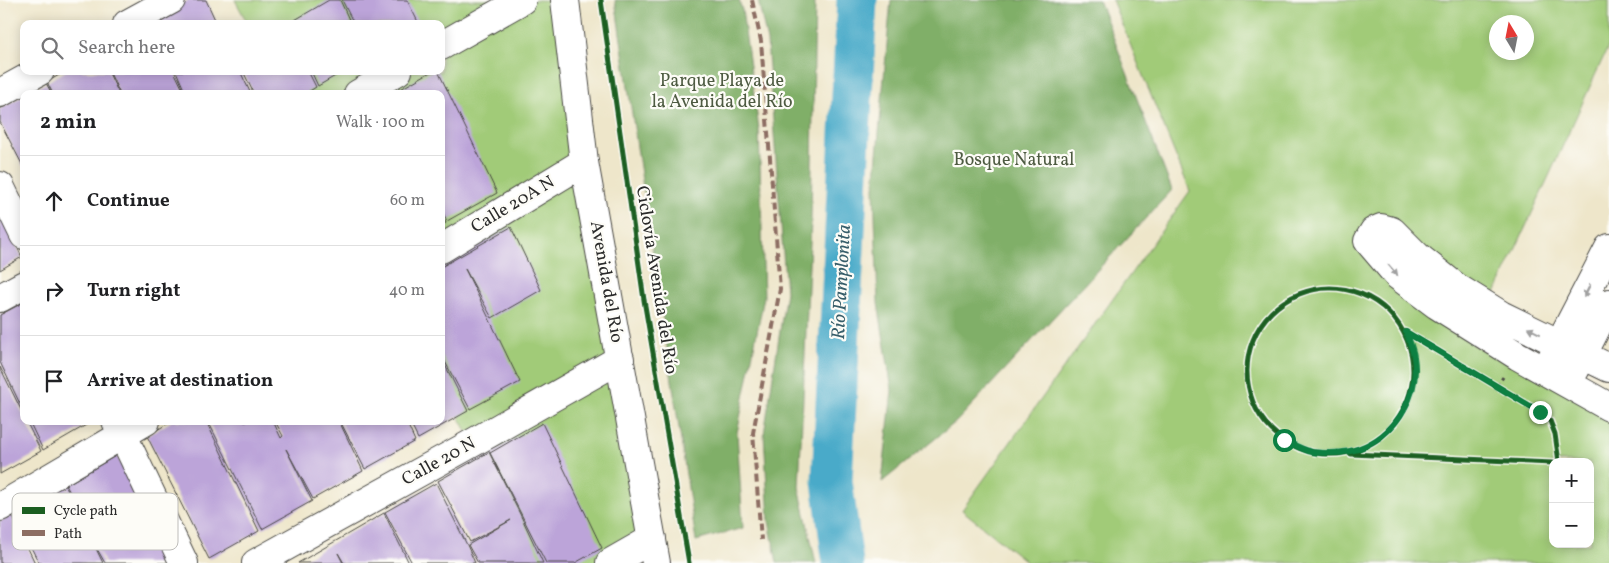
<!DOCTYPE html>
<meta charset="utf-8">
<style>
:root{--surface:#fff;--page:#f2f2f2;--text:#202124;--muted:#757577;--line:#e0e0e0}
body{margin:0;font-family:Vollkorn,serif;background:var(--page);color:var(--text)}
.controls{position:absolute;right:15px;bottom:15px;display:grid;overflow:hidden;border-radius:10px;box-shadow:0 2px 12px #0003}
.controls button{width:45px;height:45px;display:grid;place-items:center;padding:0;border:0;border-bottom:1px solid var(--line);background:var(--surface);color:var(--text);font:25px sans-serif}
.compass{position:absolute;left:1489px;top:15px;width:45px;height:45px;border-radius:50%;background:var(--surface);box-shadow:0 2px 12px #0003;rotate:350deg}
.stop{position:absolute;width:15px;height:15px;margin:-11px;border:4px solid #0b8043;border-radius:50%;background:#fff}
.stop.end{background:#0b8043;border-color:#fff;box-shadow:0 1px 5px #0008}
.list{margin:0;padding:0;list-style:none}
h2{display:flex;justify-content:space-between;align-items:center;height:65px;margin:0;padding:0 20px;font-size:21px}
h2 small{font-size:16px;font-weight:400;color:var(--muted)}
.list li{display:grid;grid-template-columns:32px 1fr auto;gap:15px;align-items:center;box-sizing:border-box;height:90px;padding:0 20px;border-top:1px solid var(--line)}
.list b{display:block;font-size:19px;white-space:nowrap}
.list em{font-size:16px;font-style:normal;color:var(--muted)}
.icon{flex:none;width:28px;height:28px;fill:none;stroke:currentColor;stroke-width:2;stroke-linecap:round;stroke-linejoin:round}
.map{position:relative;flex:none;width:1609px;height:563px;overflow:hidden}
.search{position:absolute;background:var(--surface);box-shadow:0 2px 12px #0003;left:20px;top:20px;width:425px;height:55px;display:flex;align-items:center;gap:12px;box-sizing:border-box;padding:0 18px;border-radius:10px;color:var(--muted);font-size:19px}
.panel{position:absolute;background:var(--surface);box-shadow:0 2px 12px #0003;left:20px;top:90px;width:425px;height:335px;border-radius:10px}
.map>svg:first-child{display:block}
.green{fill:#a1cb78;stroke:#667b52;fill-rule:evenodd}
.forest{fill:#80af68;stroke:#566d4a}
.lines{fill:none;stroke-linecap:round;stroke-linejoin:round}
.river{stroke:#4aaac9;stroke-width:41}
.building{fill:#bca4d9}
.minor-casing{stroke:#484743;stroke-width:30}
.major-casing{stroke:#484743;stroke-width:30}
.path{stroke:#484743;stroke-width:3;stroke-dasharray:4 4;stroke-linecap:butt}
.minor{stroke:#fff;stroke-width:28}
.major{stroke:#fff;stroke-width:28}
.quiet{stroke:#8d6e63;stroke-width:4;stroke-dasharray:8 4;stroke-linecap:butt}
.cycleway-casing{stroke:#fdfcf7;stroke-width:8}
.cycleway{stroke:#1b5e20;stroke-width:5}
.oneway{fill:#a0a0a0}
.route{stroke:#0b8043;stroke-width:6}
.labels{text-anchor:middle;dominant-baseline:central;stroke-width:4.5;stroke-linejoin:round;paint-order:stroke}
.park-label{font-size:18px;fill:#4e5b42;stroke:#fdfcf7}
.street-label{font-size:18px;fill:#2b2b2b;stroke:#fdfcf7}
.water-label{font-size:19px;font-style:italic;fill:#375e6a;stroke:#fdfcf7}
.key{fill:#fdfcf7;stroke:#bebdba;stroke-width:1}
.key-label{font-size:14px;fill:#2b2b2b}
</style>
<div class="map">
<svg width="1609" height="563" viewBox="0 0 1609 563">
<rect width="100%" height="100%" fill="#fdfcf7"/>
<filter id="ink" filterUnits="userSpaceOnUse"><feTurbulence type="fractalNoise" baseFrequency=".02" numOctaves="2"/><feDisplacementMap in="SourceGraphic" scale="10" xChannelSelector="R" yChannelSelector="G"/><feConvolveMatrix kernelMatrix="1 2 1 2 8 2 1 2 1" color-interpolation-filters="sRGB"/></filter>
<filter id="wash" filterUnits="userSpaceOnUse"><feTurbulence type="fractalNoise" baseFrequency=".0096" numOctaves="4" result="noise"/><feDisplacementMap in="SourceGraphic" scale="20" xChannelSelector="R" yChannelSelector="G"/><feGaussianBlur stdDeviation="1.12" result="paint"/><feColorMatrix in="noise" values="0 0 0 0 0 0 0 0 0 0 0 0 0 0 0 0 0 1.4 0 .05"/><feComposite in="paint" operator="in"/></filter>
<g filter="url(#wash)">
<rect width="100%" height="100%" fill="#eee6ca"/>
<!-- green -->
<path class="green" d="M235 0H568L650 563H538L441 383V94H286L273 71H441V24H248Z
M1112 0H1609V45L1472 344 1609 413V563H1028L962 510 1190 191ZM1496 22H1526V52H1496ZM1553 462H1590V544H1553Z"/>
<!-- forest -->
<path class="forest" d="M615 0H739L742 10 759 129 764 297 737 433 743 528 696 541Z
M758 0H815L811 221 799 487 816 563H777L769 521 764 434 786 292 767 41Z
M891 0H1099L1172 190 957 421 882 482 892 390 878 303 874 188Z"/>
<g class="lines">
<!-- river -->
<path class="river" d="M843 563 832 481 857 0"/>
</g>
<g id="blocks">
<!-- building -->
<path class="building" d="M189 0H206L217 24H152L151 22Z
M329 0H340L351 24H288Z
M342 0H407L419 24H354Z
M66 71H108L119 94H53L47 82Z
M109 71H174L185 94H120Z
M176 71H240L251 94H186Z
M243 71H308L316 87 305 94H254Z
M311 71H344L318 86Z
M432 71H438L497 193 447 221 441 209V94H392Z
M46 83 52 94H27Z
M24 95V168L0 122V109Z
M0 212 22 257 0 270Z
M441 213 446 223 441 225Z
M511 227 541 290 492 318 465 269 520 382 470 409 441 354V267Z
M24 302V412L0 362V315Z
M441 357 468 411 418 439 409 421H441Z
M0 367 24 416V421H26L41 451 0 474Z
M29 421H93L43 450Z
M172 421H206L259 531 209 559 147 436Z
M208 421H273L281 438 283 436 275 421H339L363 471 313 499 286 449 312 501 262 529Z
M340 421H406L415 441 365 469Z
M542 423 602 548 575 563H546L490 453Z
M489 452 520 514 543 563H478L468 545 511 520 470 542 438 481Z
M117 455 170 563H105L96 547 98 546 66 485Z
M436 483 467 545 475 563H412L385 512Z
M65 485 103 563H39L14 514Z
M384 513 409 563H344L338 553 343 563H298Z
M12 515 35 563H0V521Z"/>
</g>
</g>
<g filter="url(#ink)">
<use href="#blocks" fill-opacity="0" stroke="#484743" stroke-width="1"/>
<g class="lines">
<defs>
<path id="minor" d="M127 24 171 0
M441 46 522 0
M0 93 40 71
M358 94 398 71
M0 186 24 235
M441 249 584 162
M0 298 24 285
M1551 360 1609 248
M1609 368 1501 315 1456 287 1417 256 1392 231 1381 228 1374 231 1368 241 1397 275 1437 305 1518 356 1609 407
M1575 370 1609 303
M116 421 184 563
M0 507 146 421
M256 563 467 446 620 359
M610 563 652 539"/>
<path id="major" d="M565 0 584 162 656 563"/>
</defs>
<!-- minor casing -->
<use href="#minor" class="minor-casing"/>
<!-- major casing -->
<use href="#major" class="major-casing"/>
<!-- path -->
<path class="path" d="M1497 386 1503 377"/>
<!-- minor -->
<use href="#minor" class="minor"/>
<!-- major -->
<use href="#major" class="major"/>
<!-- quiet -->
<path class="quiet" d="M752 0 761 41 780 289 753 433 761 540"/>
<defs>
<path id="cycleway" d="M601 0 644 300 689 563
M1247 371a83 83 0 1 1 166 0a83 83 0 1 1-166 0Z
M1406 332 1540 412 1550 421 1555 434 1559 462
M1351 454 1553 463"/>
</defs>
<!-- cycleway casing -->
<use href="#cycleway" class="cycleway-casing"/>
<!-- cycleway -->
<use href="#cycleway" class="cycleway"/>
</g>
<!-- one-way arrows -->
<defs><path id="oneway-solid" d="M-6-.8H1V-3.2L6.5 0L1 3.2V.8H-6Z" transform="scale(1.25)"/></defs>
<g class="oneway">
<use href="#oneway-solid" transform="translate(1393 270) rotate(49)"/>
<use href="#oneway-solid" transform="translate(1587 291) rotate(117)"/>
<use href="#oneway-solid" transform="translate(1534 331) rotate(-154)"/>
</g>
</g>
<g class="lines" filter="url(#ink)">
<!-- route -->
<path class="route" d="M1284 440C1293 444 1303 450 1312 452 1330 454 1349 454 1365 446 1398 431 1420 393 1414 357 1413 349 1409 340 1406 332L1540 412"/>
</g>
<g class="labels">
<!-- park labels -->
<g class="park-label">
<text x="722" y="81">Parque Playa de<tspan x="722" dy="21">la Avenida del Río</tspan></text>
<text x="1014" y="160">Bosque Natural</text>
</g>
<!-- street labels -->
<g class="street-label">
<text transform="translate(513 205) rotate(-31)">Calle 20A N</text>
<text transform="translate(656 280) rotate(81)">Ciclovía Avenida del Río</text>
<text transform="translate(606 282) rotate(80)">Avenida del Río</text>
<text transform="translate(439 462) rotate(-29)">Calle 20 N</text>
</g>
<!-- water labels -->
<g class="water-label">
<text transform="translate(842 282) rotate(-87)">Río Pamplonita</text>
</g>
</g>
<!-- legend -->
<rect x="12" y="493" width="166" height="57" rx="8" class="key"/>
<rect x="22" y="507" width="23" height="7" fill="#1b5e20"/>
<rect x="22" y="530" width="23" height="6" fill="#8d6e63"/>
<g class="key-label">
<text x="54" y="515">Cycle path</text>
<text x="54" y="538">Path</text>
</g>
</svg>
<div class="controls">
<button>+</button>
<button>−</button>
</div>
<svg class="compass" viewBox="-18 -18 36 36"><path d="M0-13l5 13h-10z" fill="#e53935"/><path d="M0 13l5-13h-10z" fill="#757577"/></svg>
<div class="stop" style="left:1284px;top:440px"></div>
<div class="stop end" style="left:1540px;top:412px"></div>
<div class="search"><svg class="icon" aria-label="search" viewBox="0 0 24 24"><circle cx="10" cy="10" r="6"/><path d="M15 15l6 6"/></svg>Search here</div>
<section class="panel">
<h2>2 min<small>Walk · 100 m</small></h2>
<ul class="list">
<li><svg class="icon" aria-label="ahead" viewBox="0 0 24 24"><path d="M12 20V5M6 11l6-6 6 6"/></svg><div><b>Continue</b></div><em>60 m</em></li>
<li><svg class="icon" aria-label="right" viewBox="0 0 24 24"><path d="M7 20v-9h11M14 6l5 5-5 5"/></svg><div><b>Turn right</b></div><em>40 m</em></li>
<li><svg class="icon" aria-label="arrive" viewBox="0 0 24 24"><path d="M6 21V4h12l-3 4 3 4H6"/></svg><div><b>Arrive at destination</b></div></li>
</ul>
</section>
</div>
